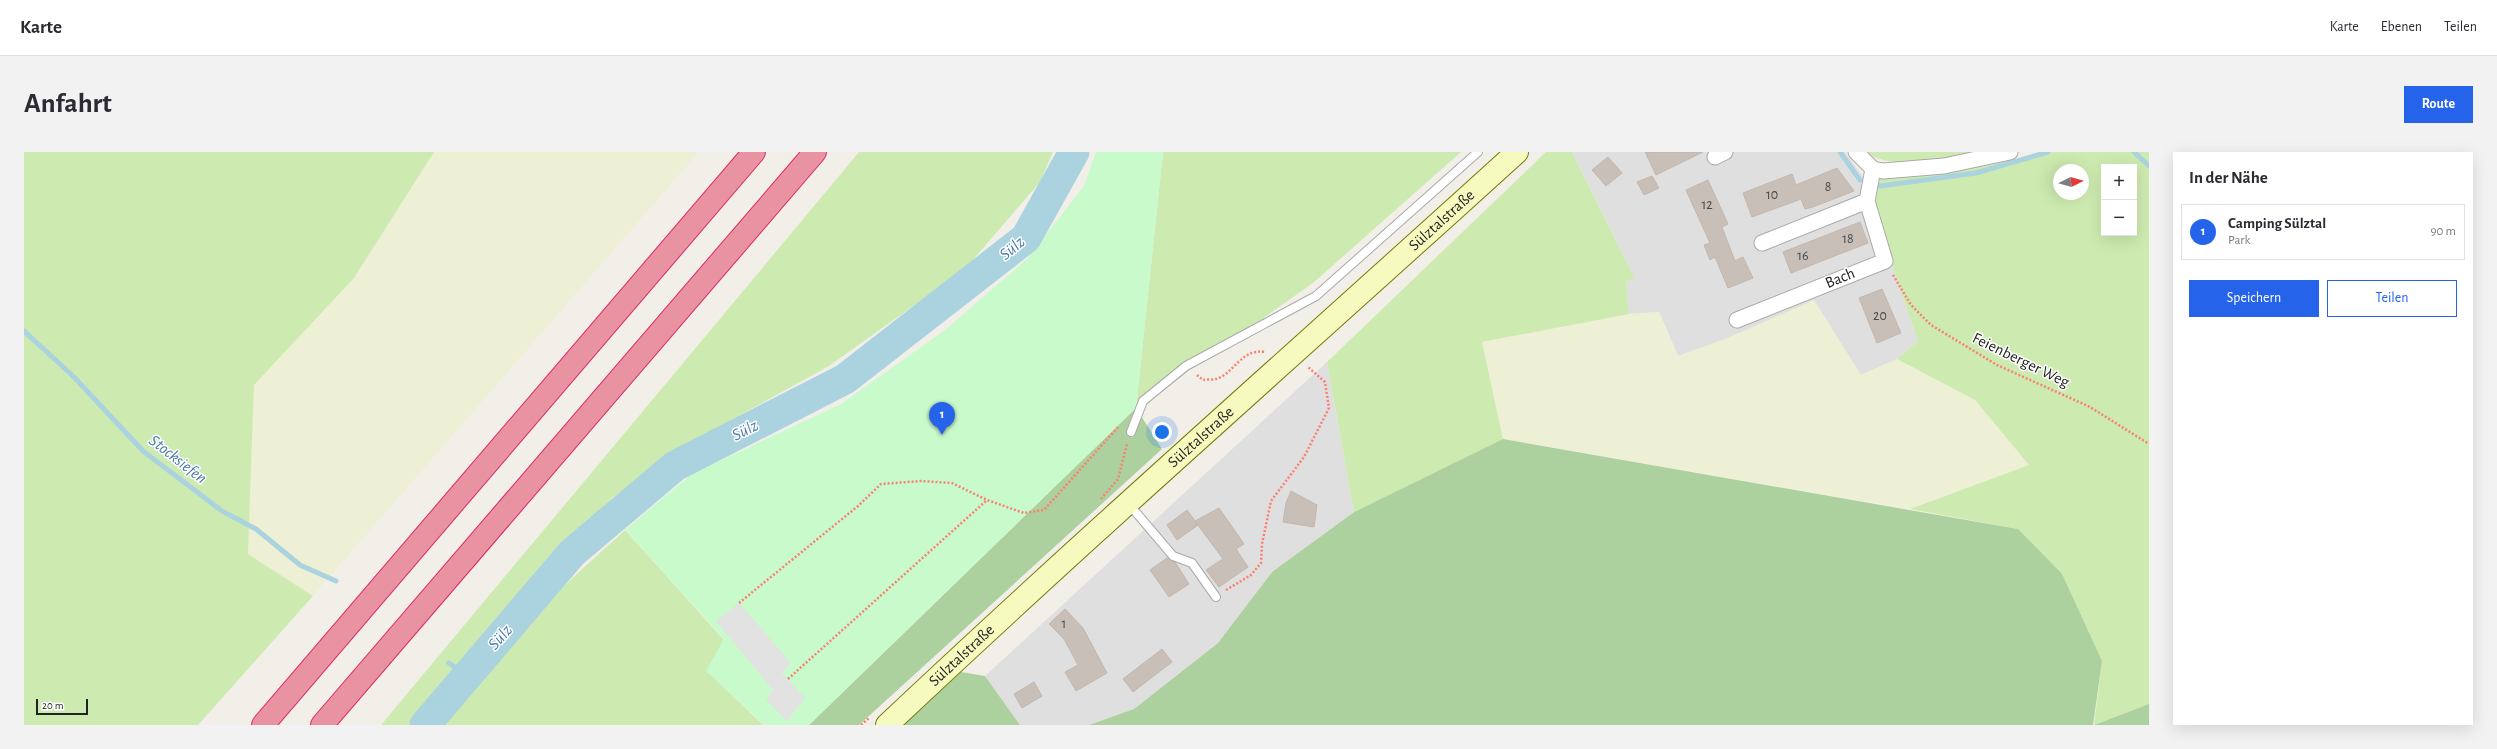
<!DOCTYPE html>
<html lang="de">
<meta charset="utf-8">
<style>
:root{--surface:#fff;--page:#f2f2f3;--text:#2b2b33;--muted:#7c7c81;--line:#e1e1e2;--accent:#2563eb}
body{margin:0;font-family:"Alegreya Sans",sans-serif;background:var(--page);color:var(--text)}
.controls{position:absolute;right:12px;top:12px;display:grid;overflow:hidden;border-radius:0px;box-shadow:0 4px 16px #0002}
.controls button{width:36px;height:36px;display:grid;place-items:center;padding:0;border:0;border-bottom:1px solid var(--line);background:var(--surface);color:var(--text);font:20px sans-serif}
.compass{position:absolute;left:2029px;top:12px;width:36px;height:36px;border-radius:50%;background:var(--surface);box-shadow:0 4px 16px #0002;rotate:84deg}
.scale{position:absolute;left:12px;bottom:10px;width:52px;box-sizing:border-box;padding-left:4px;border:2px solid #222;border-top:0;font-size:11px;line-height:14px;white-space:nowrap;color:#222;-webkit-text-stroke:3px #fff;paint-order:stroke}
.you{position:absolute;left:1138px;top:280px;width:14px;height:14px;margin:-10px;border:3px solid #fff;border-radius:50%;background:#1a73e8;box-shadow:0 0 0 6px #1a73e833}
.badge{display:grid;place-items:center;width:26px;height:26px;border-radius:50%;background:var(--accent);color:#fff;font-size:13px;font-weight:700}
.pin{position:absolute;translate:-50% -33px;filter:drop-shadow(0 1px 2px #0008)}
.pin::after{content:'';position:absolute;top:21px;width:14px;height:12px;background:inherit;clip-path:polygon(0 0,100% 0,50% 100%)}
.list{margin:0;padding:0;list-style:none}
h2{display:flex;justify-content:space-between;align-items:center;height:52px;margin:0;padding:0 16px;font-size:17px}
h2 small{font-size:13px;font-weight:400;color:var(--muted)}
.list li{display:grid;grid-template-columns:26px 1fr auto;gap:12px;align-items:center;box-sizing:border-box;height:56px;margin:0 8px 8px;padding:0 8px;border:1px solid var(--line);border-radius:0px}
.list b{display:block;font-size:15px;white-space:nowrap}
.list p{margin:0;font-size:13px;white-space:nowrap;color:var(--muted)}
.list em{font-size:13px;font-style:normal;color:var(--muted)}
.actions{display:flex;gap:8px;padding:12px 16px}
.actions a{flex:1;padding:9px 0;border:1px solid var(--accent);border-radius:0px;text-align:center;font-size:14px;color:var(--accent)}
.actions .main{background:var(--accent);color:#fff}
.map{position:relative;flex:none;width:2125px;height:573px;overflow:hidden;border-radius:0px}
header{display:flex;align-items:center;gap:24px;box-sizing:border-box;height:56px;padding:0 20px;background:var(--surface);border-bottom:1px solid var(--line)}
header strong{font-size:19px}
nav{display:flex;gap:22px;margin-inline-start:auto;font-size:14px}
.intro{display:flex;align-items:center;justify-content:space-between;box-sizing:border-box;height:96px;padding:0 24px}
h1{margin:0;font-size:28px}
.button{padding:10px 18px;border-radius:0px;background:var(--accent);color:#fff;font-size:14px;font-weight:700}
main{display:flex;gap:24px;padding:0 24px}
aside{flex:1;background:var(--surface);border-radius:0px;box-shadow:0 4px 16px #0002}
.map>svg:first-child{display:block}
.residential{fill:#e0dfdf}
.farmland{fill:#eef0d5}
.grass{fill:#cdebb0;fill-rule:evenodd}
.forest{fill:#add19e}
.park{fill:#c8facc}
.parking{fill:#e2e2e2}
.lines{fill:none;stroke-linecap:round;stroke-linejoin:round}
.stream{stroke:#aad3df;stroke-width:5}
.river{stroke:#aad3df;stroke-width:31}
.building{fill:#c7bfb8;stroke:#c4b6ab}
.lane-casing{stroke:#a9a9a9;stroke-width:10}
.street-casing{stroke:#a9a9a9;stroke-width:17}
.secondary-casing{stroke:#707d05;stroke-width:24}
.highway-casing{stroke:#dc2a67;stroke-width:24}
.path{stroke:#fa8072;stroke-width:2.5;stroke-dasharray:2 2;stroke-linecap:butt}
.lane{stroke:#fff;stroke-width:8}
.street{stroke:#fff;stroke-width:15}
.secondary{stroke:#f7fabf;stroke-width:22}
.highway{stroke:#e892a2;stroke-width:22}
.labels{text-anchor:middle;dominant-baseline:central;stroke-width:3;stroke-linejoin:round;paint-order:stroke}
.number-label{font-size:14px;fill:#4b4948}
.street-label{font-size:16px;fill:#222;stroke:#fff}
.water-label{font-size:17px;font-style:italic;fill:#4a7aab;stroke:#fff}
</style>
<header>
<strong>Karte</strong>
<nav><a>Karte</a><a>Ebenen</a><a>Teilen</a></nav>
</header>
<div class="intro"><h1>Anfahrt</h1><a class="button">Route</a></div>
<main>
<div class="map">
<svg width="2125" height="573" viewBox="0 0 2125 573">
<rect width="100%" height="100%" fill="#f2efe9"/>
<!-- residential -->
<path class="residential" d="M1548 0H1821L1849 39 1863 99 1894 189 1873 207 1837 223 1699 188 1654 204 1635 160 1605 162 1602 130 1611 127Z
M1303 210 1330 360 1248 420 1194 491 1110 557 1065 573H996L961 524Z"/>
<!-- farmland -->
<path class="farmland" d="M410 0H675L289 444 224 402 230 233 330 126Z
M1790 148 1837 223 1873 207 1951 248 2005 313 1886 357 1479 287 1458 190 1605 162 1635 160 1654 204 1699 188Z"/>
<!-- grass -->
<path class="grass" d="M0 0H410L330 126 230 233 224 402 289 444 174 573H0Z
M835 0H1029L1016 30 941 117 805 214 660 294 588 346 498 438 385 573H357Z
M1139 0H1437L1289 131 1112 256Z
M1522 0H1548L1611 127 1602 130 1605 162 1458 190 1479 287 1330 360 1303 210Z
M1843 0H1953C1927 7 1865 20 1843 0Z
M2018 0H2125V552L2070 573 2078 509 1994 377 1886 357 2005 313 1951 248 1873 207 1894 189 1863 99 1849 39 1855 26C1912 21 1963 17 2018 0ZM2080 15H2110V81H2080ZM2035 18H2059V42H2035Z
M601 378 700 488 683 519 739 573H420L542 432Z"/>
<!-- forest -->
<path class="forest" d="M1112 256 1138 297 835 573H785Z
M1479 287 1994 377 2038 422 2078 509 2069 573H1065L1110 557 1194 491 1248 420 1330 360Z
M937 520 961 524 996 573H879Z
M2125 552V573H2070Z"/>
<!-- park -->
<path class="park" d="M1072 0H1139L1112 256 785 573H740L682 519 700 487 601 378 668 322 817 252 921 178 1003 107 1060 34Z"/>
<!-- parking -->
<path class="parking" d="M715 451 767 511 758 521 781 546 763 569 742 548 749 538 692 469Z"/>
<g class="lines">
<!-- stream -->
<path class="stream" d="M1816 0 1836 28
M2110 0 2125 14
M1856 34 1952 21 2024 0
M0 179 49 224 119 299 198 359 232 377 276 413 312 429
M425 511 443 524"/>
<!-- river -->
<path class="river" d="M401 573 548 401 651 314 821 227 1002 86 1050 0"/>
</g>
<!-- building -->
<path class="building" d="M1621 0H1679L1632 23Z
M1584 5 1598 21 1582 34 1568 18Z
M1813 16 1830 39 1789 55 1781 57 1777 47 1728 65 1719 41 1768 22 1772 33Z
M1628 24 1635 36 1620 43 1613 30Z
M1684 28 1704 72 1698 75 1711 109 1719 105 1729 126 1704 136 1691 105 1686 108 1680 93 1686 91 1662 38Z
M1836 70 1844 91 1767 121 1759 100Z
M1858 137 1877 181 1853 191 1835 146Z
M1267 339 1293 353 1290 375 1259 370 1262 351Z
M1195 356 1220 392 1212 397 1224 415 1195 435 1182 418 1199 407 1171 369Z
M1163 358 1174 373 1153 388 1143 373Z
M1143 406 1151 410 1165 432 1145 445 1126 418Z
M1041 457 1059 476 1083 521 1052 539 1041 520 1054 513 1040 487 1025 472Z
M1138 497 1148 510 1109 540 1099 527Z
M1010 530 1018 544 998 556 990 542Z"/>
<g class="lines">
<defs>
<path id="lane" d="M1107 280 1119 249 1162 214 1292 144 1454 0
M1104 351 1149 404 1168 411 1192 445"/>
<path id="street" d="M1832 0 1849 17 1859 19 1920 14 1986 0
M1691 5 1701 0
M1738 91 1843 49
M1713 168 1861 109 1843 49 1849 17"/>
<g id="secondary">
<path id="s1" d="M863 573C1070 378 1283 191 1493 0"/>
</g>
<path id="highway" d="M239 573 730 0
M298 573 791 0"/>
</defs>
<!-- lane casing -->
<use href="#lane" class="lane-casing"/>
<!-- street casing -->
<use href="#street" class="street-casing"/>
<!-- secondary casing -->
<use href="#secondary" class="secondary-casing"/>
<!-- highway casing -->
<use href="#highway" class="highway-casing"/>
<!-- path -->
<path class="path" d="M1869 123 1887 153 1907 173 1973 213 2066 255 2125 292
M1173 223 1179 228C1183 227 1189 228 1192 227 1210 222 1217 196 1241 200
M1077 347 1094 327 1103 292
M1202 438 1227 423 1237 411 1238 392 1247 349 1280 305 1305 256 1301 230 1284 215
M715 451 834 354 857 332 897 329 928 331 963 348 1000 361 1020 358 1095 274
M764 527 963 348
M837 573 845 566"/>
<!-- lane -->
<use href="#lane" class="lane"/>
<!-- street -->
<use href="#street" class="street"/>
<!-- secondary -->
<use href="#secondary" class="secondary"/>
<!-- highway -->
<use href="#highway" class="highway"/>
</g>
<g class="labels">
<!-- number labels -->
<g class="number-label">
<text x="1804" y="35">8</text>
<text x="1748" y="43">10</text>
<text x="1683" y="53">12</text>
<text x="1824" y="87">18</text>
<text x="1779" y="104">16</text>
<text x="1856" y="164">20</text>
<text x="1040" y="472">1</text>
</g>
<!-- street labels -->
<g class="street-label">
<text stroke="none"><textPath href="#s1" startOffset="750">Sülztalstraße</textPath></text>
<text transform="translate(1816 126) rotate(-22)">Bach</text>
<text transform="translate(1997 208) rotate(26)">Feienberger Weg</text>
<text stroke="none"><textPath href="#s1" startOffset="426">Sülztalstraße</textPath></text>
<text stroke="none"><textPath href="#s1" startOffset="102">Sülztalstraße</textPath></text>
</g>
<!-- water labels -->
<g class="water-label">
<text transform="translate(988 96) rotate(-40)">Sülz</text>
<text transform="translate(721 278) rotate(-27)">Sülz</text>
<text transform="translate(154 307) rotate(38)">Stocksiefen</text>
<text transform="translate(476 485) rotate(-49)">Sülz</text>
</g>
</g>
</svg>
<div class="controls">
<button>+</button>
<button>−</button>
</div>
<svg class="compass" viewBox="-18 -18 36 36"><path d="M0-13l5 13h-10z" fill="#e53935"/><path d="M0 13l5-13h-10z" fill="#7c7c81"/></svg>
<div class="scale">20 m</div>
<div class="you"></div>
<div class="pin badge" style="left:918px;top:283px">1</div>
</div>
<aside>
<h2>In der Nähe<small></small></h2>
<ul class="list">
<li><span class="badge">1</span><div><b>Camping Sülztal</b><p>Park</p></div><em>90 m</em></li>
</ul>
<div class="actions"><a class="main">Speichern</a><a>Teilen</a></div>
</aside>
</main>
